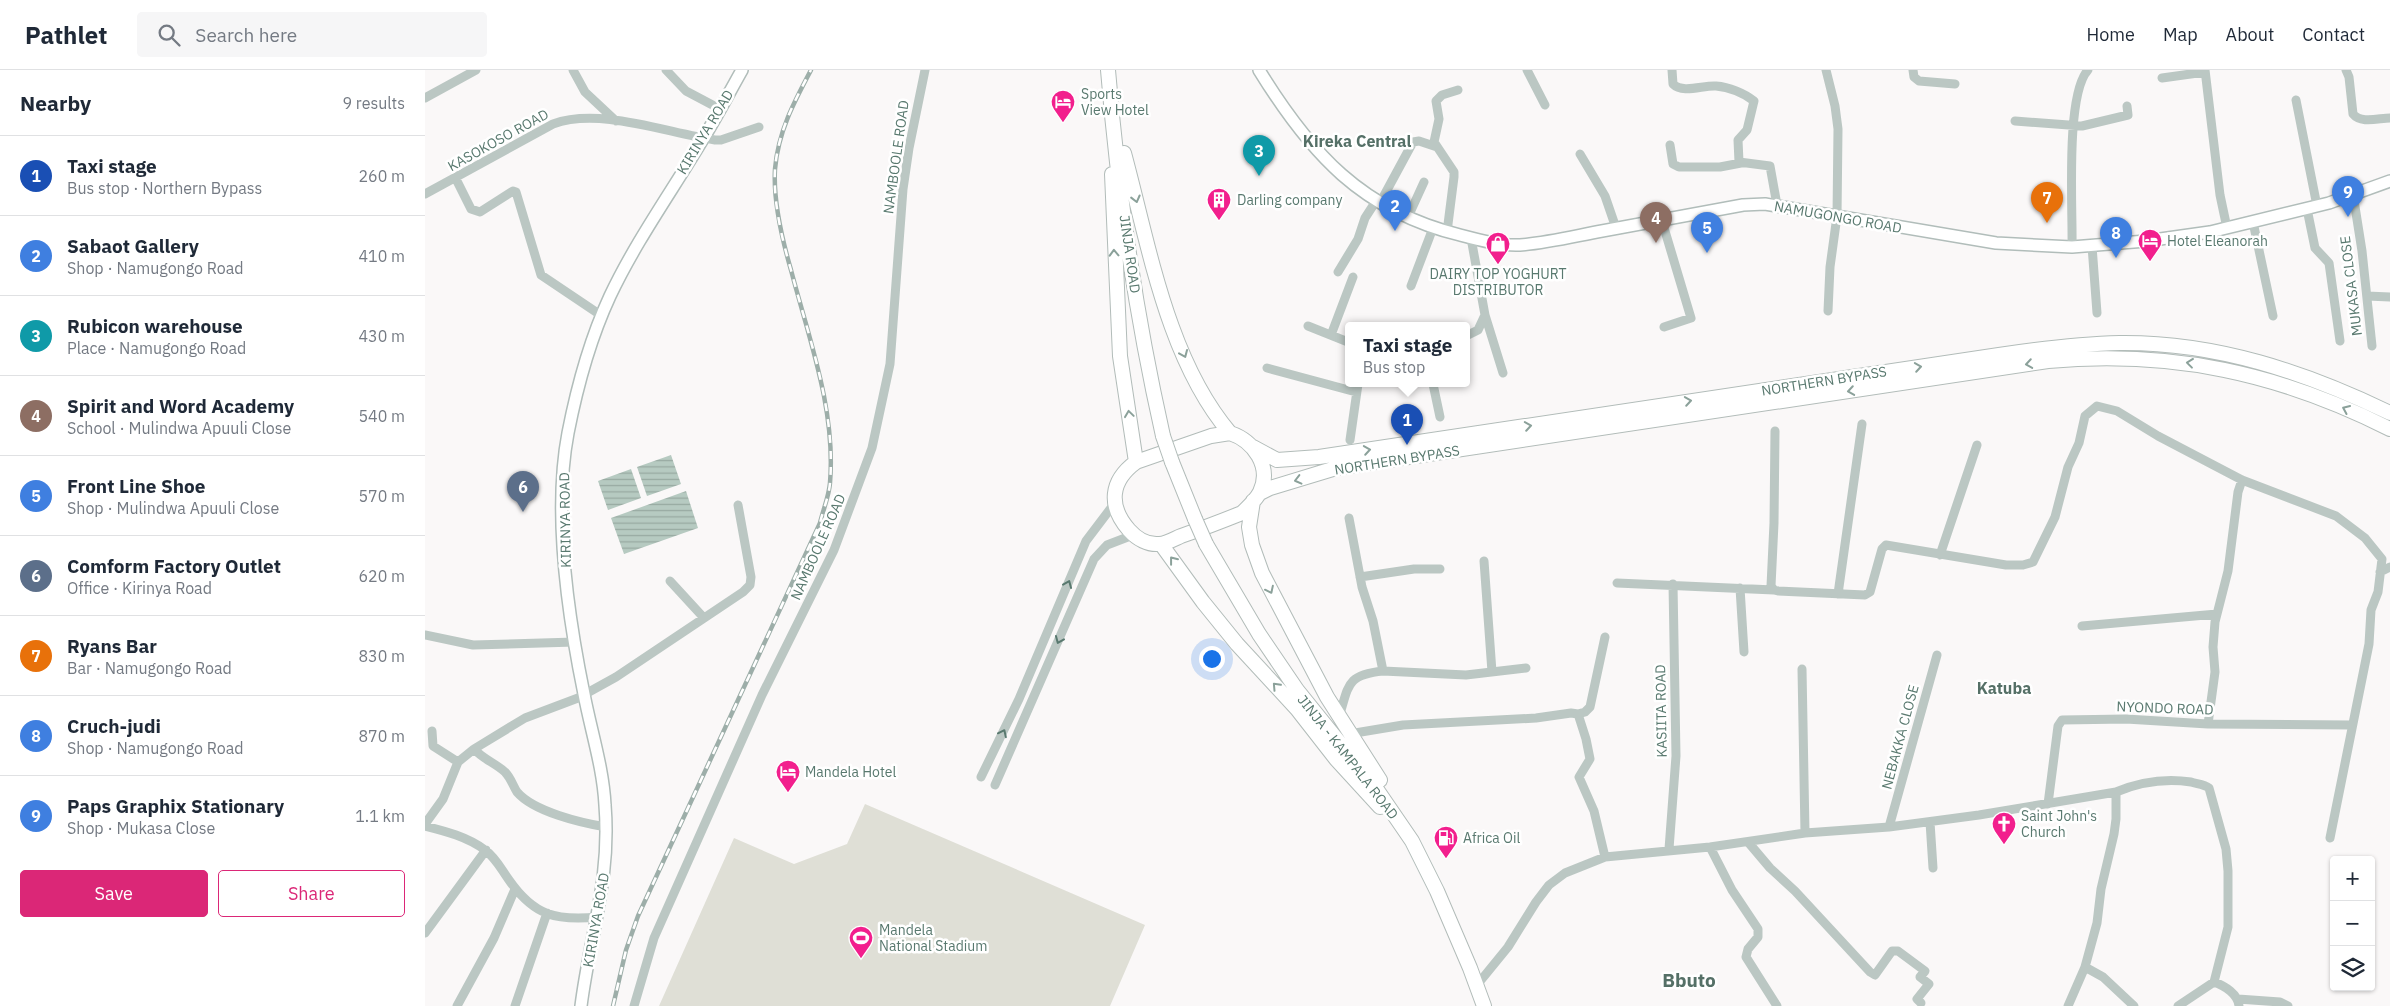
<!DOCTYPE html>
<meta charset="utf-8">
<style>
:root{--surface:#fff;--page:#f6f6f7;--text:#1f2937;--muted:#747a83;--line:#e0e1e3;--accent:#db2777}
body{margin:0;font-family:"IBM Plex Sans",sans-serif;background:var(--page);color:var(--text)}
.controls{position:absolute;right:15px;bottom:15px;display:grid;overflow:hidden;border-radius:5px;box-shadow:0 1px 4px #0004}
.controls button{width:45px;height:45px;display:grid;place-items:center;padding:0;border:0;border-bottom:1px solid var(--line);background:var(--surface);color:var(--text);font:25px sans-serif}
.you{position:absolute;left:786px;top:588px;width:18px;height:18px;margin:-12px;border:4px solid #fff;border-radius:50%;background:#1a73e8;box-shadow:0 0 0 8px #1a73e833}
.badge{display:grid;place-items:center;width:32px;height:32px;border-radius:50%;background:var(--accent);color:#fff;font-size:16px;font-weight:700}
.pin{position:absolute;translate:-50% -41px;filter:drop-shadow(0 1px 2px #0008)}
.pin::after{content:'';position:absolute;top:26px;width:18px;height:15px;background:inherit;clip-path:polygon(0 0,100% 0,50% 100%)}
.popup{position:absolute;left:920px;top:252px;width:125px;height:65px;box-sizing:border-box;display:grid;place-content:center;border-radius:5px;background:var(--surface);filter:drop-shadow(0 1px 4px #0005);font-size:16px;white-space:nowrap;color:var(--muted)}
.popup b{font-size:19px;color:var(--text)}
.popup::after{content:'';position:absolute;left:50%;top:100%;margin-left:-10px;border:10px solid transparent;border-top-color:var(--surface)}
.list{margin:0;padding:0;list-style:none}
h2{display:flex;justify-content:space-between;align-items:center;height:65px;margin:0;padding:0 20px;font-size:21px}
h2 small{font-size:16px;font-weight:400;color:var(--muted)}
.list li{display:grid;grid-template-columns:32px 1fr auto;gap:15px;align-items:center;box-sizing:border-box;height:80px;padding:0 20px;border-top:1px solid var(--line)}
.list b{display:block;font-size:19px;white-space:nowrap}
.list p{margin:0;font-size:16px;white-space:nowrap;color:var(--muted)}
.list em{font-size:16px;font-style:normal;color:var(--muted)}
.actions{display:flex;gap:10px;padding:15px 20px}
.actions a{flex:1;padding:11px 0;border:1px solid var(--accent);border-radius:5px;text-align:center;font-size:18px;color:var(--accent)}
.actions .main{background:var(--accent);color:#fff}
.icon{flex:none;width:28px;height:28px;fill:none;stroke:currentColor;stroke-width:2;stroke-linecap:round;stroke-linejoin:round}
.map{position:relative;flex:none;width:1965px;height:936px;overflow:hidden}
header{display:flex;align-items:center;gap:30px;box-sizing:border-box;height:70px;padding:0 25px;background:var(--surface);border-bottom:1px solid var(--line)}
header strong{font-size:24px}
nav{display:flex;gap:28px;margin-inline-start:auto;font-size:18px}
.search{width:350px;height:45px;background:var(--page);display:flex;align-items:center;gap:12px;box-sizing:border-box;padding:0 18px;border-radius:5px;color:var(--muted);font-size:19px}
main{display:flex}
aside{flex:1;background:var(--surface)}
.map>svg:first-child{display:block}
.pitch{fill:#dfdfd6}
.water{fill:url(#water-rules)}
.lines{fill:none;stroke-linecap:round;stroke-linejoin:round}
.major-casing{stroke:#b1bdba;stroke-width:14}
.highway-casing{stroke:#b2bcb9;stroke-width:16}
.minor{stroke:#bbc7c3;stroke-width:9}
.major{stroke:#fff;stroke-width:11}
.highway{stroke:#fff;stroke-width:14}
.rail-casing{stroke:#9daea9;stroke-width:4.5}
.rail{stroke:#fff;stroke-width:2.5;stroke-dasharray:8;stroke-linecap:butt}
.highway-bridge-casing{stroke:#b2bcb9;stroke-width:16;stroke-linecap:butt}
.highway-bridge{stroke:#fff;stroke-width:14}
.oneway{stroke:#8ba19a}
.oneway2{stroke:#59796f}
.labels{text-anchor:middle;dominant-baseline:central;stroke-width:5;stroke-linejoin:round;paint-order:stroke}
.poi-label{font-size:14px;fill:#59796f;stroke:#fff;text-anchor:start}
.street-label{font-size:14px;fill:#59796f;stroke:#fff}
.quarter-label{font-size:16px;font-weight:bold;fill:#557067;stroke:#fff}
.district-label{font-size:19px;font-weight:bold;fill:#557067;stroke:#fff}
</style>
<header>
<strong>Pathlet</strong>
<div class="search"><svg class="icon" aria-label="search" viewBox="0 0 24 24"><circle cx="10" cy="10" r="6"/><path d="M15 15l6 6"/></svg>Search here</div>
<nav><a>Home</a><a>Map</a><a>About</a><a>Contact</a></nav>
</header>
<main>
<aside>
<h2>Nearby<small>9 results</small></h2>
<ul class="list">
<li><span class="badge" style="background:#1a4fb4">1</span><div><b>Taxi stage</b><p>Bus stop · Northern Bypass</p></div><em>260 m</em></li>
<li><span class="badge" style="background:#3f7fe0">2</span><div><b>Sabaot Gallery</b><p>Shop · Namugongo Road</p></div><em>410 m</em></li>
<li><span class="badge" style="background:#0f9aa8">3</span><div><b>Rubicon warehouse</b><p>Place · Namugongo Road</p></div><em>430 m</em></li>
<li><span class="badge" style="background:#8d6e63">4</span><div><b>Spirit and Word Academy</b><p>School · Mulindwa Apuuli Close</p></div><em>540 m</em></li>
<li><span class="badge" style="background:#3f7fe0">5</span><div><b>Front Line Shoe</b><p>Shop · Mulindwa Apuuli Close</p></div><em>570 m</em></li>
<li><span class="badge" style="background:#5c6f8a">6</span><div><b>Comform Factory Outlet</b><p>Office · Kirinya Road</p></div><em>620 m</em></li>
<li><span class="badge" style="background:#e8710a">7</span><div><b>Ryans Bar</b><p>Bar · Namugongo Road</p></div><em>830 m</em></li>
<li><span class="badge" style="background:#3f7fe0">8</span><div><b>Cruch-judi</b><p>Shop · Namugongo Road</p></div><em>870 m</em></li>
<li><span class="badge" style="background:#3f7fe0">9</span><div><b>Paps Graphix Stationary</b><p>Shop · Mukasa Close</p></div><em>1.1 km</em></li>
</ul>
<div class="actions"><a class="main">Save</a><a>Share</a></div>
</aside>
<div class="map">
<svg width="1965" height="936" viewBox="0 0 1965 936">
<defs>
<pattern id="water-rules" width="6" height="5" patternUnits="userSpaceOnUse" patternTransform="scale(1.25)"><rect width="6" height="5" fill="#b6cac1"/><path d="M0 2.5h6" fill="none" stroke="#97a9a1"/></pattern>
</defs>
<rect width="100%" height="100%" fill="#faf8f8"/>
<!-- pitch -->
<path class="pitch" d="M440 734 720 855 685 936H234L309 768 369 794 422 774Z"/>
<!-- water -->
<path class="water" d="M246 385 256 414 222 426 212 397Z
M206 399 216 428 183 440 173 411Z
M261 421 273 458 199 484 186 448Z"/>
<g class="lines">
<defs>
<path id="major" d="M834 0C885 83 937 141 1035 165 1054 170 1076 176 1095 175 1122 173 1150 166 1177 161 1224 152 1271 144 1318 135L1340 134 1571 173 1647 177 1721 171 1785 162 1904 133 1965 111
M156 936C165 865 186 809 180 735 178 697 166 661 159 624 143 546 128 441 143 363 152 317 165 269 185 226 211 171 247 121 278 69 292 46 304 23 317 0"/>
<path id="highway" d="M683 0C693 123 711 246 738 366
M699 83C724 175 742 289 805 363
M687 104 695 286 711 392
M805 363C829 371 847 397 835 422 831 430 823 437 817 443 797 451 776 459 756 466 749 469 741 474 734 474 723 475 712 469 704 460 683 436 685 411 711 392L786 366Z
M828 377 852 390 894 387 1574 285C1614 279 1654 274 1695 273 1791 272 1880 302 1965 343
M747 392 770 449
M835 423 845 418 911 398 1623 291C1747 280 1854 303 1965 359
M828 431 824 457 827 475 837 503 902 627 955 710
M736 474 778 532 812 574 872 639 911 689 955 737
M781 474 834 564 872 620 948 714 987 771 1012 821 1045 898 1059 936"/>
</defs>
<!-- major casing -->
<use href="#major" class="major-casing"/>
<!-- highway casing -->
<use href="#highway" class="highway-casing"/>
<!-- minor -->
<path class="minor" d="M148 0 160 22 191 51
M241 0 261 21 295 39
M1102 0 1120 35
M1247 0 1248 14C1258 24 1278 15 1291 16 1304 17 1319 23 1329 31L1322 60 1313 70 1314 92 1345 96 1352 135
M1401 0 1410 36 1413 59 1412 146 1405 197 1403 241
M1488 0 1489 7 1494 11 1530 14
M1780 0 1795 125 1802 158
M1921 0 1924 7 1928 44C1936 54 1954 48 1965 48
M1737 8 1780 2
M0 28 51 0
M1871 30 1892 136
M1590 51 1657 56 1703 45 1702 36
M1245 75 1248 94 1254 97H1295L1316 93
M1155 84 1180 126 1191 158
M31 109 46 139 55 142 88 121 91 122 116 205 177 246
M0 124 128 54C175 37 242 63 290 70H296L334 57
M1928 124 1937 181 1947 276
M955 133 988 72 994 71 1012 77
M1882 139 1890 178 1904 193 1915 271
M983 147 999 112
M1237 151 1266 248 1239 257
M1828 152 1848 246
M1022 162 1029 107V102L1009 72 1014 49 1011 31 1017 25 1033 20
M1667 176 1672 243
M1647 177C1648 141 1640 25 1663 0
M913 202 933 169 940 148 951 131
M986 216 1008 158
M1942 226 1965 227
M1060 245 1078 303
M883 256 923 272
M906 265 928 207
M1041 266 1053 260 1060 245 1046 168
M842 298 931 322
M1008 314 1015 347
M1350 361 1349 453 1346 516 1349 520 1353 521 1440 525 1445 522 1457 479 1461 475 1581 495H1598L1608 492 1630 447 1643 397 1654 373 1660 346 1672 336 1692 341 1733 366 1817 410 1911 446 1940 468 1957 489 1953 522 1946 540 1944 574 1905 768
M925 370 933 314
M1515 485 1552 375
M1059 491 1067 602
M1955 502 1965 497
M935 507 989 499H1015
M245 511 279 548
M1192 513 1349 520
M1315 518 1319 582
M1413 524 1437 354
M1657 556 1792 544
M0 565 48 575 150 572
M1377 599 1380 763
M958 601 1041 605 1101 598
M1153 644 1160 642 1165 637 1180 567
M914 647C924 615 921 605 958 601L948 551 937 517 924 448
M1783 654 1790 602 1788 577 1790 552 1803 501 1813 422 1817 410
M7 661 8 676 33 692
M924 664 978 655 1111 648 1146 643 1153 644 1161 669 1165 689 1154 707 1169 741 1180 787
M49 679C58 689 70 693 80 702 86 708 88 716 92 722 109 742 157 753 181 757
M556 707 594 629 661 471 689 434
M570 715 669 489 682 475 708 465
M1691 722C1715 712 1739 708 1766 712 1772 714 1779 714 1784 718L1801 779 1803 801V857L1789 912
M1623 734 1633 656 1637 650 1701 649 1783 654 1927 655
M1505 752 1508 798
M0 754 18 729 33 692 49 679 100 648 153 628 191 607 318 522 325 515 326 507 313 435
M0 756C20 761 43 767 60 780 71 788 76 799 84 810 109 846 131 851 173 847
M1464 757 1512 585
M1323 772 1345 798 1370 821 1445 902 1450 905 1467 881H1473L1500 901 1495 907 1504 914 1492 929 1496 933
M1285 777 1307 820 1333 859V867L1323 879 1321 887 1352 936
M1244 779 1251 686 1248 514
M0 863 61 780
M1052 915 1083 877 1111 832 1124 815 1140 803 1180 787 1285 777 1380 763 1464 757 1554 745 1691 722V749L1689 764 1676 819 1672 853 1660 897
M1813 929 1855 932 1863 936
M32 936 69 868 90 819
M90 936 122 843
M209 936 229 868 337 625 409 480 447 378 465 294 478 119 484 78 500 0
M1643 936 1660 897 1678 907 1709 936
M1753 936 1789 912C1800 916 1813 924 1814 936"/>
<!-- major -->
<use href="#major" class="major"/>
<!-- highway -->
<use href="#highway" class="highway"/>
<defs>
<path id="rail" d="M188 936 201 880 213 846 395 453C398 440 404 426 405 413 411 340 384 269 366 200 357 169 348 132 350 99 353 62 369 32 386 0"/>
</defs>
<!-- rail casing -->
<use href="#rail" class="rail-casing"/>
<!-- rail -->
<use href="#rail" class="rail"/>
<defs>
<path id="highway-bridge" d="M738 366 747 392
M770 449 781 474"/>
</defs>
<!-- highway-bridge casing -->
<use href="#highway-bridge" class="highway-bridge-casing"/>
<!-- highway-bridge -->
<use href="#highway-bridge" class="highway-bridge"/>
</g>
<!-- one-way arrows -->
<defs><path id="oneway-chevron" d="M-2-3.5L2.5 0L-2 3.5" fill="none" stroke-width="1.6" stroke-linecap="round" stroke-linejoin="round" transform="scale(1.25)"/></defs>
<g class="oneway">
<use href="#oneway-chevron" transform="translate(711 129) rotate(76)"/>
<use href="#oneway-chevron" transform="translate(689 183) rotate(-92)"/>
<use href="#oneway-chevron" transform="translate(759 284) rotate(67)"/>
<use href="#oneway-chevron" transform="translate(1765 293) rotate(-173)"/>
<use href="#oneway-chevron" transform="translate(1604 294) rotate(171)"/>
<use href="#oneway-chevron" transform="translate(1493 297) rotate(-9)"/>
<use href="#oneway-chevron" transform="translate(1426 321) rotate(171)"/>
<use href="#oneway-chevron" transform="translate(1263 331) rotate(-9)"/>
<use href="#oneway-chevron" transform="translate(1921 339) rotate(-156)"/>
<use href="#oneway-chevron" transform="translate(704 344) rotate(-98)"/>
<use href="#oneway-chevron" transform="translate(1103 356) rotate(-9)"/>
<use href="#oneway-chevron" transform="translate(942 380) rotate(-9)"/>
<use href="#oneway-chevron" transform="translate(873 410) rotate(166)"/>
<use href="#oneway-chevron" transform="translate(748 490) rotate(-128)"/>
<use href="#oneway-chevron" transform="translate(845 520) rotate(64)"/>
<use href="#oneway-chevron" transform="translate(851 616) rotate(-133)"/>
</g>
<g class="oneway2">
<use href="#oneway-chevron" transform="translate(643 514) rotate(-67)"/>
<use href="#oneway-chevron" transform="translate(634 570) rotate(113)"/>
<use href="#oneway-chevron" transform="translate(578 663) rotate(-64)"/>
</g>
<!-- icons -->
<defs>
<symbol id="hotel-pin" viewBox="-11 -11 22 30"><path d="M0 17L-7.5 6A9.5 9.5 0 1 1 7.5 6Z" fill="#f21f8d" stroke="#fff"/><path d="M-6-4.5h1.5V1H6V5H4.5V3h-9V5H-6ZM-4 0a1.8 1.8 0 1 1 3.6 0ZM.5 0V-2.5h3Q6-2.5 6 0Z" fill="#fff"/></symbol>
<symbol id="building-pin" viewBox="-11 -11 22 30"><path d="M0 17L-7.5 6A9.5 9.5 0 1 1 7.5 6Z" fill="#f21f8d" stroke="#fff"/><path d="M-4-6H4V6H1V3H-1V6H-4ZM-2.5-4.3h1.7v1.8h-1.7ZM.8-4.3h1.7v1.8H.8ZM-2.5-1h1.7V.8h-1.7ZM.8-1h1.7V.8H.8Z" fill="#fff"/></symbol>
<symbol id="shop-pin" viewBox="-11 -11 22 30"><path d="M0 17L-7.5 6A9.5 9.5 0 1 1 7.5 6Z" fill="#f21f8d" stroke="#fff"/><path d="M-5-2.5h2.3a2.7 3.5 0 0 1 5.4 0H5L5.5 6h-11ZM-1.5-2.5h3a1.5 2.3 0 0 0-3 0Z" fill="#fff"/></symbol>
<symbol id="church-pin" viewBox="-11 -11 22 30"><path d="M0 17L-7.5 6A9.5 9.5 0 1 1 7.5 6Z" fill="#f21f8d" stroke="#fff"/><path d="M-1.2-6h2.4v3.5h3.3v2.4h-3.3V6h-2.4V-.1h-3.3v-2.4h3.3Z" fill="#fff"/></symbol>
<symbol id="fuel-pin" viewBox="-11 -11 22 30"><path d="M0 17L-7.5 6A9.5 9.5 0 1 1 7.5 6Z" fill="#f21f8d" stroke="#fff"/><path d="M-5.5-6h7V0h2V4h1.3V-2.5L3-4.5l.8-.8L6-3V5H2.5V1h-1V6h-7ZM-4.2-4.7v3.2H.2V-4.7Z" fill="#fff"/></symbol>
<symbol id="stadium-pin" viewBox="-11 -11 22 30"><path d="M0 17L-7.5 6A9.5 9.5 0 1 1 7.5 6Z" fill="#f21f8d" stroke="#fff"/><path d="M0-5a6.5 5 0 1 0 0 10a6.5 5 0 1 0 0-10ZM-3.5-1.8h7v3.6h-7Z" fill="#fff"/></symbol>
</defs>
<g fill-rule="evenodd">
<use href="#hotel-pin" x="624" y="18" width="28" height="38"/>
<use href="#building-pin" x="780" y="116" width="28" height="38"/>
<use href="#hotel-pin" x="1711" y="157" width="28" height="38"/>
<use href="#shop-pin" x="1059" y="160" width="28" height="38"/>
<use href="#hotel-pin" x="349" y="688" width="28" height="38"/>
<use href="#church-pin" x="1565" y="740" width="28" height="38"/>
<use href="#fuel-pin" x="1007" y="754" width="28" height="38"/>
<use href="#stadium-pin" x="422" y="854" width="28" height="38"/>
</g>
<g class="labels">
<!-- poi labels -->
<g class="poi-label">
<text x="656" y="24">Sports<tspan x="656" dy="16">View Hotel</tspan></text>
<text x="812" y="130">Darling company</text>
<text x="1742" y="171">Hotel Eleanorah</text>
<text x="1073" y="204" text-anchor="middle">DAIRY TOP YOGHURT<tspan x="1073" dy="16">DISTRIBUTOR</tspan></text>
<text x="380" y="702">Mandela Hotel</text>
<text x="1596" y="746">Saint John's<tspan x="1596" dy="16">Church</tspan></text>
<text x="1038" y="768">Africa Oil</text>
<text x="454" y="860">Mandela<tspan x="454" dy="16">National Stadium</tspan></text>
</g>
<!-- street labels -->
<g class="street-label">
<text transform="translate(280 62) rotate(-59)">KIRINYA ROAD</text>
<text transform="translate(73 70) rotate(-29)">KASOKOSO ROAD</text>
<text transform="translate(471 87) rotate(-82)">NAMBOOLE ROAD</text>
<text transform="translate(1413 147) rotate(10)">NAMUGONGO ROAD</text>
<text transform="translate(705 184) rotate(82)">JINJA ROAD</text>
<text transform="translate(1926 216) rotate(-97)">MUKASA CLOSE</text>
<text transform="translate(1399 311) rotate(-9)">NORTHERN BYPASS</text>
<text transform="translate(972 390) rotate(-9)">NORTHERN BYPASS</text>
<text transform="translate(140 450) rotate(-91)">KIRINYA ROAD</text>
<text transform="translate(393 477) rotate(-66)">NAMBOOLE ROAD</text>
<text transform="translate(1740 638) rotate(2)">NYONDO ROAD</text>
<text transform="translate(1236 641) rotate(-91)">KASIITA ROAD</text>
<text transform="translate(1475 667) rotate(-75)">NEBAKKA CLOSE</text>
<text transform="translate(923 687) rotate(52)">JINJA - KAMPALA ROAD</text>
<text transform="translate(171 850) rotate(-80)">KIRINYA ROAD</text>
</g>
<!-- quarter labels -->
<g class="quarter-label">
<text x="932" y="71">Kireka Central</text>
<text x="1579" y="618">Katuba</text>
</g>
<!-- district labels -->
<g class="district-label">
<text x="1264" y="910">Bbuto</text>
</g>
</g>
</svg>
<div class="controls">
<button>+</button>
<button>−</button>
<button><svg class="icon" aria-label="layers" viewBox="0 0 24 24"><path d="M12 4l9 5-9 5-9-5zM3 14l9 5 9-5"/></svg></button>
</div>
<div class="you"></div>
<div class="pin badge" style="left:982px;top:375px;background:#1a4fb4">1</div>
<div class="popup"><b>Taxi stage</b>Bus stop</div>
<div class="pin badge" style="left:970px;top:161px;background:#3f7fe0">2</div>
<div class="pin badge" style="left:834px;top:106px;background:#0f9aa8">3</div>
<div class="pin badge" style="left:1231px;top:173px;background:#8d6e63">4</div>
<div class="pin badge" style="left:1282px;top:183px;background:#3f7fe0">5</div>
<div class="pin badge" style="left:98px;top:442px;background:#5c6f8a">6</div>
<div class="pin badge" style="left:1622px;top:153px;background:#e8710a">7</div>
<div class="pin badge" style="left:1691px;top:188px;background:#3f7fe0">8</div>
<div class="pin badge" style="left:1923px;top:147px;background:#3f7fe0">9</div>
</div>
</main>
